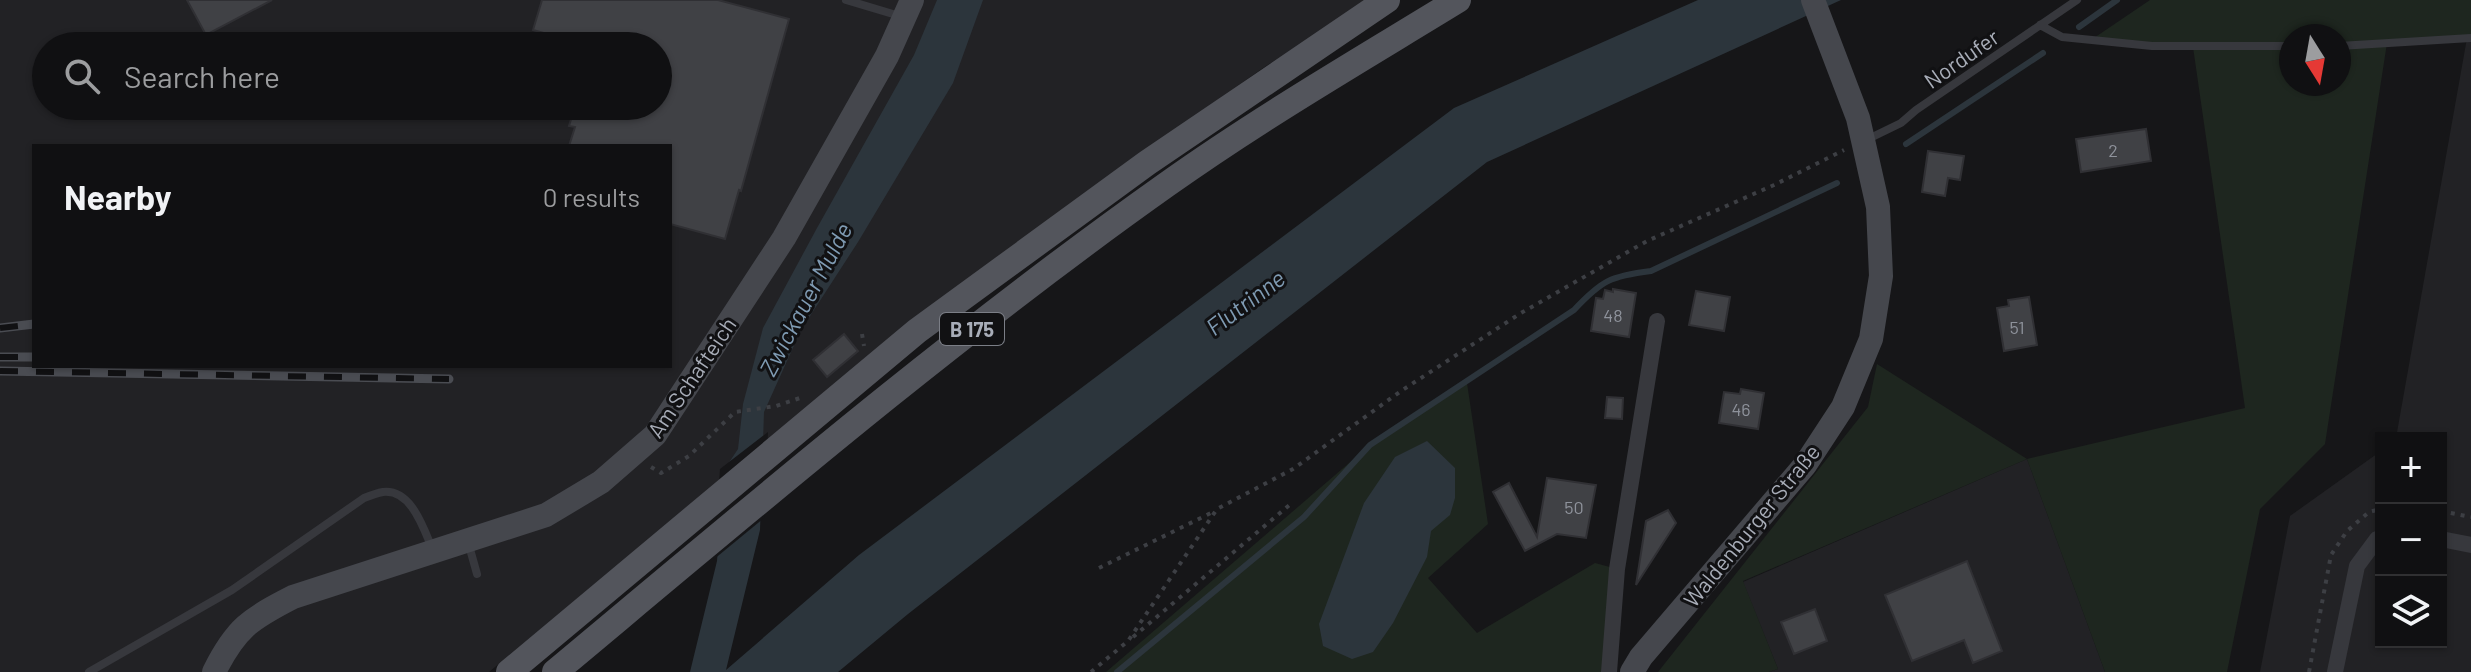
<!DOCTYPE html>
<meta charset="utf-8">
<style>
:root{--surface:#101012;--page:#19191b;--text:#f1f3f6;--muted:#9c9d9f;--line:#303032}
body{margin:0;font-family:Barlow,sans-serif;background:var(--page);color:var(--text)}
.controls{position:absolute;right:24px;bottom:24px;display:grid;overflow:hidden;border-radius:0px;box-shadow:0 2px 6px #0004}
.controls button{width:72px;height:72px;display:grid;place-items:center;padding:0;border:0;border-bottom:2px solid var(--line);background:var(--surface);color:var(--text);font:40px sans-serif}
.compass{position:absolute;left:2279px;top:24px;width:72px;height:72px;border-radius:50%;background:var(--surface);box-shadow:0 2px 6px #0004;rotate:169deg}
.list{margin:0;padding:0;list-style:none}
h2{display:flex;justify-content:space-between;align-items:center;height:104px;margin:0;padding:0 32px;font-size:34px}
h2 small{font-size:26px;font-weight:400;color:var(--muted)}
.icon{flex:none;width:44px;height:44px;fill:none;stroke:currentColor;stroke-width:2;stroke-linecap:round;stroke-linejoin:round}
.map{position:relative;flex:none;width:2471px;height:672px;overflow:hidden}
.search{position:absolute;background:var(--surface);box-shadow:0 2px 6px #0004;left:32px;top:32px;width:640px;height:88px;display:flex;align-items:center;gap:20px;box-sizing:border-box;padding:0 28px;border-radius:44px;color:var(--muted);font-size:30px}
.panel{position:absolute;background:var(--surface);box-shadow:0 2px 6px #0004;left:32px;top:144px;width:640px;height:224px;border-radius:0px}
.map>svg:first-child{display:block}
.built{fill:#222225;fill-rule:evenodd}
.green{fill:#1e261f;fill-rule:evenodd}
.water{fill:#2c353c}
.pier{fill:#161618}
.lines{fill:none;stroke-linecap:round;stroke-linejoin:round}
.stream{stroke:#2c353c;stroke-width:6}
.building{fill:#404145;stroke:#303034;stroke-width:2}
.path{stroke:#3d3f44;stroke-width:4;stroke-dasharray:4 6;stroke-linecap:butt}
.lane{stroke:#37383d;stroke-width:8}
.street{stroke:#37383d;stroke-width:16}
.secondary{stroke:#45474d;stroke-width:24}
.primary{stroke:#53555c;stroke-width:26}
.rail-casing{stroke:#4a4c52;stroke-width:9}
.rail{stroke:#111113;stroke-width:6;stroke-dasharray:18;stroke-linecap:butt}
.labels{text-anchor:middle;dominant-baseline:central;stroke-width:6;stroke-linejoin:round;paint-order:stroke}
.number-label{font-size:18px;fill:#8e929b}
.shield{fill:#111113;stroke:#7b7e86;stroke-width:2}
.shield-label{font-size:20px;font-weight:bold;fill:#a8adb8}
.street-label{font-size:22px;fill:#a8adb8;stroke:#111113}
.water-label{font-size:24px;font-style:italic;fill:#7f9bb3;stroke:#111113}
</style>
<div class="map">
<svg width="2471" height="672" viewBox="0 0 2471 672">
<rect width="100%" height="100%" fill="#161618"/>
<!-- built -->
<path class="built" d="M0 0H1370L1263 68 1086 192 835 384 489 672H0ZM46 46H658V106H46ZM34 146H670V366H34Z
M2467 38H2471V672H2260L2290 516 2381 451V642H2441V438H2396Z
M2027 459 2105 672H1769L1778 669 1743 582Z"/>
<!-- green -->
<path class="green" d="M2150 0H2471V38L2387 43 2325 444 2260 509 2227 672H2105L2027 459 1743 581 1778 669 1769 672H1658L1868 407 1877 364 2027 459 2245 408 2193 47 2091 40ZM2291 36H2339V84H2291Z
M1467 383 1488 524 1428 578 1477 633 1595 563 1617 569 1610 672H1106L1370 445Z"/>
<!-- water -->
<path class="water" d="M937 0H983L953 83 858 242 801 330 764 412 760 530 726 670 859 555 1454 108 1698 0H1841L1487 162 908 614 838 672H690L717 561 724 470 738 449 743 404 763 328 817 228 914 55Z
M1427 441 1455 468V498L1450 515 1431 531 1427 557 1393 623 1373 652 1352 659 1323 646 1319 624 1364 503 1395 457Z"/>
<!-- pier -->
<path class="pier" d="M768 432 764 518 713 560 720 469Z"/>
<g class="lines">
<!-- stream -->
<path class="stream" d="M2079 27 2117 0
M1906 144 2043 53
M1117 672 1304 517 1370 445 1574 310C1602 280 1611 276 1651 271L1837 183"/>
</g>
<!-- building -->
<path class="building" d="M187 0H272L206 35Z
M542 0H718L789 19 741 191 739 190 725 239 670 224V146H569L575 127 569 126 575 106H658V46H590L533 30Z
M2146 129 2151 161 2081 172 2076 139Z
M1928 151 1964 156 1960 180 1948 178 1945 196 1922 192Z
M1613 289 1636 293 1629 337 1591 331 1596 298 1603 299 1605 290 1613 292Z
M1696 291 1730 297 1724 331 1689 325Z
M2029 297 2037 345 2004 351 1997 308 2009 306 2008 300Z
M844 334 858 351 827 377 813 360Z
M1741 389 1764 393 1758 429 1719 423 1724 392 1740 394Z
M1607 397 1623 398 1622 419 1605 418Z
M1547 478 1596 485 1586 538 1557 534 1525 551 1493 492 1509 483 1537 537Z
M1668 510 1676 523 1636 585 1646 521Z
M1967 561 2002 651 1973 663 1964 640 1912 661 1885 595Z
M1815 609 1827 641 1794 654 1781 622Z"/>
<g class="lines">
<!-- path -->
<path class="path" d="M862 334 864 346
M651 467 661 473 689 456 735 412 776 406 800 398
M2441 511 2471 517
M1099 568 1215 511
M1133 637 1293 502
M1091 672 1128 641 1217 509 1293 469 1401 391 1521 313 1647 241 1774 185 1844 150
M2309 672 2331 555 2347 531 2369 512 2381 509"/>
<!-- lane -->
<path class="lane" d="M846 0 903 17
M2040 25 2062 37 2152 46H2291
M2339 46 2471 38
M1864 141 1901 123 1916 110 2077 0
M468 542 477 574
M89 672 232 590 364 498C369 496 377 493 383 492 411 489 423 527 432 548"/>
<!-- street -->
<path class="street" d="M2441 539 2471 545
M1609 672 1617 569 1657 321
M2335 672 2357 566 2377 539 2381 538"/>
<!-- secondary -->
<path class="secondary" d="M214 672C236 628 250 619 293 597L546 515 601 482 655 435 784 238 887 56 912 0
M1632 672 1641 657 1805 465 1843 407 1871 339 1881 276 1878 207 1858 118 1813 0"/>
<!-- primary -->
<path class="primary" d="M509 672 917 331 1147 163 1387 0
M555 672C755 505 953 336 1166 185 1260 118 1360 60 1458 0"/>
<defs>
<path id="rail" d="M0 328 34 324
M0 357H34
M0 371 449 379"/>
</defs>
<!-- rail casing -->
<use href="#rail" class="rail-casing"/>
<!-- rail -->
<use href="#rail" class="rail"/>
</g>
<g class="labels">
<!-- number labels -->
<g class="number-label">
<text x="2113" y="150">2</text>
<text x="1613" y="315">48</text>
<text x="2017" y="327">51</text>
<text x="1741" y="409">46</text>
<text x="1574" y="507">50</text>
</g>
<!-- shield labels -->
<rect class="shield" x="940" y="313" width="64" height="32" rx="6"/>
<g class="shield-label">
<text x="972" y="329">B 175</text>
</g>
<!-- street labels -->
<g class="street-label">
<text transform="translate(1961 58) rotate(-35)">Nordufer</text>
<text transform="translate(691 377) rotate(-56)">Am Schafteich</text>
<text transform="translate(1751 525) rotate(-51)">Waldenburger Straße</text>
</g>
<!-- water labels -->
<g class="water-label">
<text transform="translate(805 299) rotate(-62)">Zwickauer Mulde</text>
<text transform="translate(1245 302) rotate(-37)">Flutrinne</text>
</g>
</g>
</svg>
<div class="controls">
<button>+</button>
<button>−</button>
<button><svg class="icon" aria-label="layers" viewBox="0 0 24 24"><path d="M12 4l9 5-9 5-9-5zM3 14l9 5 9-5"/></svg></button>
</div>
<svg class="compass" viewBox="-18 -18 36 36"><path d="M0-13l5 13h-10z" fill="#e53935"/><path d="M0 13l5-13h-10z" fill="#9c9d9f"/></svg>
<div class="search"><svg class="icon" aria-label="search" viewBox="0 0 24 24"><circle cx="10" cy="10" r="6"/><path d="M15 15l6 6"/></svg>Search here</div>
<section class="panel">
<h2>Nearby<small>0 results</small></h2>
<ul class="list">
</ul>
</section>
</div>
